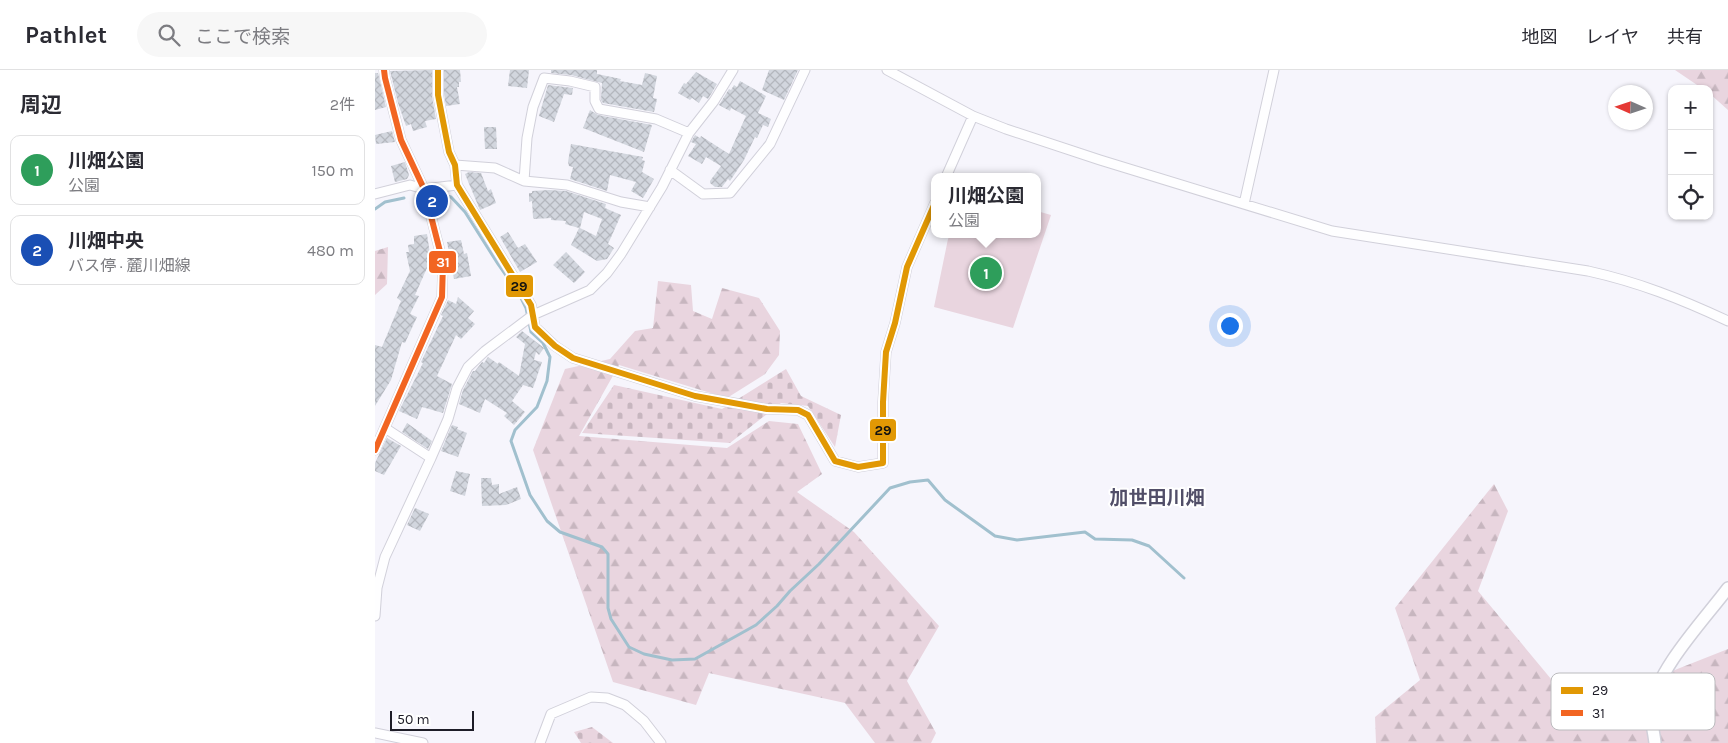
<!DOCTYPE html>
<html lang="ja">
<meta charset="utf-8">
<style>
:root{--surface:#fff;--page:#f7f7f7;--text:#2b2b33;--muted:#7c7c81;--line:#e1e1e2;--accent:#2563eb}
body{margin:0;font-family:Karla,"Noto Sans JP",sans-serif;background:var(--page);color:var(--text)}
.controls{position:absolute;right:15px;top:15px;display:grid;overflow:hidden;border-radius:10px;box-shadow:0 1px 4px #0004}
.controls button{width:45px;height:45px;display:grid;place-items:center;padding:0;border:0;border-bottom:1px solid var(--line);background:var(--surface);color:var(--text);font:25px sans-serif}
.compass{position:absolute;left:1233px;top:15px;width:45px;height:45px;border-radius:50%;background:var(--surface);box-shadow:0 1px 4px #0004;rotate:273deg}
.scale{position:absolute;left:15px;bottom:12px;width:84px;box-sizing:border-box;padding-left:5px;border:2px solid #1d1c27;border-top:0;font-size:14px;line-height:18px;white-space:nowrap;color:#1d1c27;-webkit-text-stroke:4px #fff;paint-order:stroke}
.you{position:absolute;left:854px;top:255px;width:18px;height:18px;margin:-12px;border:4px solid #fff;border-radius:50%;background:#1a73e8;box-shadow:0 0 0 8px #1a73e833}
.badge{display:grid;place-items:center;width:32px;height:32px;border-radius:50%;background:var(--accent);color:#fff;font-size:16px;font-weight:700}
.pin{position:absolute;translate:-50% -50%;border:2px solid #fff;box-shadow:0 1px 5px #0006}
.popup{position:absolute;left:556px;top:103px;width:110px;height:65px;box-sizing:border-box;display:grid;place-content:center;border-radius:10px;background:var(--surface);filter:drop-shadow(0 1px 4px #0005);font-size:16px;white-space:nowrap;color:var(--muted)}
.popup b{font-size:19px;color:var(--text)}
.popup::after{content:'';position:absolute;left:50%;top:100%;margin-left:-10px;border:10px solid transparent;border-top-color:var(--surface)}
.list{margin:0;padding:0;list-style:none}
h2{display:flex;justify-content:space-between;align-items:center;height:65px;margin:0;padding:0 20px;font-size:21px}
h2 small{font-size:16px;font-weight:400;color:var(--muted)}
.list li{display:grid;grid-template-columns:32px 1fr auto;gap:15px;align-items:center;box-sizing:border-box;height:70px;margin:0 10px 10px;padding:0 10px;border:1px solid var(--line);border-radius:10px}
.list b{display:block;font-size:19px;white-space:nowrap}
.list p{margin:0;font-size:16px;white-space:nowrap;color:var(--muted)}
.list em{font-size:16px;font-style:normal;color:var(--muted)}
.icon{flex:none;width:28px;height:28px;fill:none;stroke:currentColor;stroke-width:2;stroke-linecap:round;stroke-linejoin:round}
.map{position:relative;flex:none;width:1353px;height:673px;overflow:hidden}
header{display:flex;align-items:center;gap:30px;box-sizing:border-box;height:70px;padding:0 25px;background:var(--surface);border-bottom:1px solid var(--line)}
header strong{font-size:24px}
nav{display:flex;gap:28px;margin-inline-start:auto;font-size:18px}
.search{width:350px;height:45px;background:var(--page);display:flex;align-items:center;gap:12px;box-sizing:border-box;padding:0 18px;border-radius:28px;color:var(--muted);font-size:19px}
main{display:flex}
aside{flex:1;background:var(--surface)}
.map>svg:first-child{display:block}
.forest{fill:url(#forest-firs)}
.cemetery{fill:url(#cemetery-stones)}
.park{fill:#e9d5df}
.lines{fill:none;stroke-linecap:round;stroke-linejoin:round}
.stream{stroke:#a1c0ce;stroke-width:3}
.building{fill:url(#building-cross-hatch);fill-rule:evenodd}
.minor-casing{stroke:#d1d0da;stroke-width:11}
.tertiary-casing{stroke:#d1d0da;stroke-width:14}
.minor{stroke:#fefeff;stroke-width:9}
.tertiary{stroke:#fefeff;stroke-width:11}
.bus-1-casing{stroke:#fff;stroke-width:10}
.bus-2-casing{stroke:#fff;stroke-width:10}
.bus-1{stroke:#e19804;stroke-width:6}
.bus-2{stroke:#f26522;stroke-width:6}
.labels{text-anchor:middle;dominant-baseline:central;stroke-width:4;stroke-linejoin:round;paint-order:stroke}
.quarter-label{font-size:19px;font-weight:bold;fill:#514e68;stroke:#fff}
.key{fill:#fff;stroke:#bbbbbe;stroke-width:1}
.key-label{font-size:14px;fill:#1d1c27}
.line-badge{stroke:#fff;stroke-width:2}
.badge-label{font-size:14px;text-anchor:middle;font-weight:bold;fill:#fff}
.pale-badge-label{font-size:14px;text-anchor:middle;font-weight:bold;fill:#111}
</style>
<header>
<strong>Pathlet</strong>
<div class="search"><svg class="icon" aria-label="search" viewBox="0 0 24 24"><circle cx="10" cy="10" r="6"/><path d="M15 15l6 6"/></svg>ここで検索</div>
<nav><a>地図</a><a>レイヤ</a><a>共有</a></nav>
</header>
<main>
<aside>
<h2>周辺<small>2件</small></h2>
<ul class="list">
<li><span class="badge" style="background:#2e9e5b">1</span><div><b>川畑公園</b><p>公園</p></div><em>150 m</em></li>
<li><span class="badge" style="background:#1a4fb4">2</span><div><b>川畑中央</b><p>バス停 · 麓川畑線</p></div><em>480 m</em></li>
</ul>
</aside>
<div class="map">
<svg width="1353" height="673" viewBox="0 0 1353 673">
<defs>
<pattern id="forest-firs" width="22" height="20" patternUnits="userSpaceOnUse" patternTransform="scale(1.25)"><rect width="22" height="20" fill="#e9d5df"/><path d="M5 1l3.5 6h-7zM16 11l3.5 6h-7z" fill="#c7b6bf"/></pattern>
<pattern id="cemetery-stones" width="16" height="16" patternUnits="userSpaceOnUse" patternTransform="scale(1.25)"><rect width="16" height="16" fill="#e9d5df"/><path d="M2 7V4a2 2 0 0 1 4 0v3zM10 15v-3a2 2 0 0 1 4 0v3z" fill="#c7b6bf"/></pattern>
<pattern id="building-cross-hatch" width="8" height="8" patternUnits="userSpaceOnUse" patternTransform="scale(1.25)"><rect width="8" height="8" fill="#d2d6de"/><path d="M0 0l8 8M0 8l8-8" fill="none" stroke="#b4b7be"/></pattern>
</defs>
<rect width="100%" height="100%" fill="#f6f5fc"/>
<!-- forest -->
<path class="forest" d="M1300 0H1353V40L1334 23V19H1328Z
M13 177 12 214 0 225V181Z
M283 211 316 215 318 241 337 249 347 218 384 228 405 261 404 285 390 304 352 328 244 295 204 366 352 378 394 351 423 354 447 404 422 422 479 462 564 556 532 611 561 663 556 673H500L470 633 334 603 321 635 238 612 158 380 190 299 235 289 260 261 278 258Z
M1119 414 1133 441 1103 521 1201 639 1353 579V673H1001L1000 647 1045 610 1020 538Z"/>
<!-- cemetery -->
<path class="cemetery" d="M411 299 426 326 466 345 460 377 433 336 406 333 355 373 207 363 239 315 347 339Z
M217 657 238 673H206L199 662Z"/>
<!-- park -->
<path class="park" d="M662 141 676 145 638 258 559 237 573 169 576 164H662Z"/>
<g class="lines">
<!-- stream -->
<path class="stream" d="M64 124 76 127 90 142 123 194 144 224 151 238 156 262 168 273 175 287 172 311 162 337 140 360 136 371 155 425 172 451 185 462 227 477 233 484V538L236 549 254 577 269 584 297 590 320 589 381 555 402 536 415 521 444 494 515 418 535 412 553 410 570 430 620 466 642 470 710 462 720 469 757 470 774 476 809 508
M0 139 10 132 29 128"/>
</g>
<!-- building -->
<path class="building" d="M57 0V26L61 49 50 51 52 57 38 61 36 54 31 56 23 33 15 1Z
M69 0H85L86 12H84V17H82L85 34 71 36 69 24Z
M135 0H154L152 18 133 16Z
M176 0H222V4L246 9 245 11 267 15 270 3 282 6 278 28 282 29 279 42 228 33 226 30 227 13 196 5 176 3Z
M394 0H423L409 30 387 20Z
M321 2 342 14 333 29 328 26 324 33 317 28 315 30 303 23 309 13 311 14Z
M0 3H3L11 37 0 40Z
M365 11 391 26 383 43 396 49 393 57 388 55 382 68 380 67 369 90 355 111 353 109 347 117H340L335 113V111L346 96 331 87 327 94 313 86 321 74 316 72 320 65 325 68 326 66 354 84 371 46 356 38 355 41 344 35 354 19 356 20 359 15 362 17Z
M173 15 198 18 197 25 189 24 179 52 164 46Z
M215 40 223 45 277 55 269 82 208 58Z
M109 57H121L122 79H110Z
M17 61 20 72 1 74 0 65Z
M196 74 268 87 267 90 270 91 267 102 279 109 268 128 256 121 261 112 235 105 232 121 195 109 198 97 194 96 193 92Z
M30 92 34 105 32 109 20 112 16 96Z
M94 102 106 103 113 121 116 119 121 133 105 140 90 104Z
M174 120 191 121 231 134 230 138 246 145 233 174 239 178 232 189 222 191 196 175 204 158 190 154 191 151 176 150V148L159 149 158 147 157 131 154 132V123H157V121ZM209 142 227 149 221 166 205 158Z
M133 162 143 178 150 174 162 192 145 202 125 167Z
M52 164 57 198H52L40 225 44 226 35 244 42 247 30 273 27 272 16 310 0 336V275L7 277 26 231 22 228 35 201 31 182H34L33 175 39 174V166Z
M86 170 89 184 92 183 96 206 79 209 72 172Z
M191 182 210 202 199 213 178 195Z
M83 227 99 241 93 248 100 254 86 269 81 265 62 306 77 314 68 343 47 337 42 349 24 341 48 293 46 292 68 246 66 245 73 230 81 234Z
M147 261 169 278 164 285 161 282 159 290 167 292 158 318 148 315 137 331 150 342 139 355 129 346 132 343 110 329 105 343 84 334 88 320 98 301H100L107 292 109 293 113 287 123 294 124 292 144 306 150 274 141 267Z
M32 353 57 371 53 379 27 362Z
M77 355 83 357 82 359 92 363 83 387 66 381Z
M12 368 26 376 9 405 0 401V393Z
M81 401 95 404 90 426 75 421Z
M106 408H116L117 415 124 414V424L142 417 146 429 131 435 107 436Z
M40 438 54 444 45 461 32 455Z"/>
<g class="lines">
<defs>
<path id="minor" d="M63 0V25L74 82 80 95 82 115 156 235 160 257 180 276 198 288 320 326 392 339 423 340 433 345 460 391 483 397 508 393V332L511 282 520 253 532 197 560 133
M512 0 598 46 631 59 725 90 957 161 1213 201C1263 212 1306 229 1353 251
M80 95 120 98 149 111 192 115 246 132 275 137
M295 100 328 124 355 123 395 74 430 0
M571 107 598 46
M149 111 152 68 158 37 169 8 195 11 220 17V31L224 39 281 49 314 63
M0 124 35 115 49 119 82 115
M869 134 899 0
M10 358 56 388
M0 380 67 227 68 193 49 119 26 70 10 8 9 0
M0 546 2 518 10 487 56 388 73 349 82 318 93 297 110 281 158 245 215 220 232 203 246 184 287 117 314 63 339 31 358 0
M0 663 48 673
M165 673 176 644 216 627 232 628 250 635 269 651 286 673"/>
<path id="tertiary" d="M1280 673C1279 662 1275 649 1276 638 1282 599 1329 550 1353 518"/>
</defs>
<!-- minor casing -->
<use href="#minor" class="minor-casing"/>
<!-- tertiary casing -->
<use href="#tertiary" class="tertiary-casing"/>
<!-- minor -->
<use href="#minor" class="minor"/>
<!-- tertiary -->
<use href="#tertiary" class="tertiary"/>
<defs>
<path id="bus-1" d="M63 0V25L74 82 80 95 82 115 156 235 160 257 180 276 198 288 320 326 392 339 423 340 433 345 460 391 483 397 508 393V332L511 282 520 253 532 197 560 133"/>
<path id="bus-2" d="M0 380 67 227 68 193 49 119 26 70 10 8 9 0"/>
</defs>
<!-- bus-1 casing -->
<use href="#bus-1" class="bus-1-casing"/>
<!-- bus-2 casing -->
<use href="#bus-2" class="bus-2-casing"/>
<!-- bus-1 -->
<use href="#bus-1" class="bus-1"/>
<!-- bus-2 -->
<use href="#bus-2" class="bus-2"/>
</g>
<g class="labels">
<!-- quarter labels -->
<g class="quarter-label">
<text x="782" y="428">加世田川畑</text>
</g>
</g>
<!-- legend -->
<rect x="1176" y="603" width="164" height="57" rx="8" class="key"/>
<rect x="1186" y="617" width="22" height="7" fill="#e19804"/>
<rect x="1186" y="640" width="22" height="6" fill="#f26522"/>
<g class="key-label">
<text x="1217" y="625">29</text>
<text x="1217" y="648">31</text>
</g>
<g class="line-badge">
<rect x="53" y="180" width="29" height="24" rx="5" fill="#f26522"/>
<rect x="130" y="204" width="29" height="24" rx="5" fill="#e19804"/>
<rect x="494" y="348" width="28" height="24" rx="5" fill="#e19804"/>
</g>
<g class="badge-label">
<text x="68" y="197">31</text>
</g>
<g class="pale-badge-label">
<text x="144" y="221">29</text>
<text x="508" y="365">29</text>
</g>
</svg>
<div class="controls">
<button>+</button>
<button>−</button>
<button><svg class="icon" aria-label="locate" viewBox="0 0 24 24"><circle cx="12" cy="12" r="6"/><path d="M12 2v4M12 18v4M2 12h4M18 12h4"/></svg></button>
</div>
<svg class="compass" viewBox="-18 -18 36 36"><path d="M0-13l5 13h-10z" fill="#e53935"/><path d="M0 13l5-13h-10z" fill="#7c7c81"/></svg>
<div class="scale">50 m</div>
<div class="you"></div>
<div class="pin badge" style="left:611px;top:203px;background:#2e9e5b">1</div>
<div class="popup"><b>川畑公園</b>公園</div>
<div class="pin badge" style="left:57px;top:131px;background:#1a4fb4">2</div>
</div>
</main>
